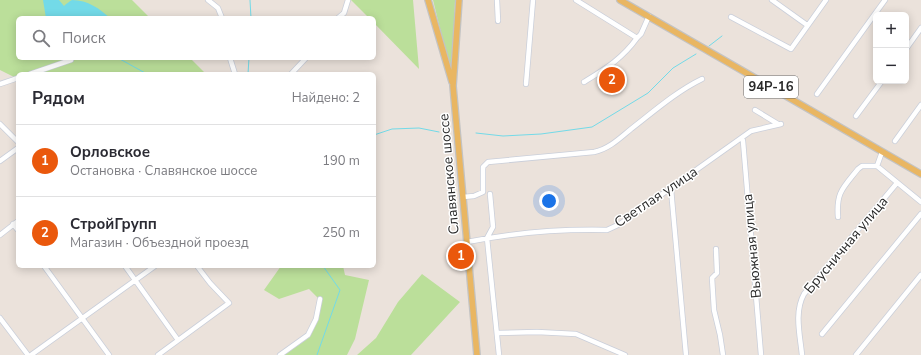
<!DOCTYPE html>
<html lang="ru">
<meta charset="utf-8">
<style>
:root{--surface:#fff;--page:#f2f2f3;--text:#2b2b33;--muted:#7c7c81;--line:#e1e1e2;--accent:#ea580c}
body{margin:0;font-family:"Nunito Sans",sans-serif;background:var(--page);color:var(--text)}
.controls{position:absolute;right:12px;top:12px;display:grid;overflow:hidden;border-radius:6px;box-shadow:0 2px 10px #0003}
.controls button{width:36px;height:36px;display:grid;place-items:center;padding:0;border:0;border-bottom:1px solid var(--line);background:var(--surface);color:var(--text);font:20px sans-serif}
.you{position:absolute;left:549px;top:201px;width:14px;height:14px;margin:-10px;border:3px solid #fff;border-radius:50%;background:#1a73e8;box-shadow:0 0 0 6px #1a73e833}
.badge{display:grid;place-items:center;width:26px;height:26px;border-radius:50%;background:var(--accent);color:#fff;font-size:13px;font-weight:700}
.pin{position:absolute;translate:-50% -50%;border:2px solid #fff;box-shadow:0 1px 4px #0006}
.list{margin:0;padding:0;list-style:none}
h2{display:flex;justify-content:space-between;align-items:center;height:52px;margin:0;padding:0 16px;font-size:17px}
h2 small{font-size:13px;font-weight:400;color:var(--muted)}
.list li{display:grid;grid-template-columns:26px 1fr auto;gap:12px;align-items:center;box-sizing:border-box;height:72px;padding:0 16px;border-top:1px solid var(--line)}
.list b{display:block;font-size:15px;white-space:nowrap}
.list p{margin:0;font-size:13px;white-space:nowrap;color:var(--muted)}
.list em{font-size:13px;font-style:normal;color:var(--muted)}
.icon{flex:none;width:22px;height:22px;fill:none;stroke:currentColor;stroke-width:2;stroke-linecap:round;stroke-linejoin:round}
.map{position:relative;flex:none;width:921px;height:355px;overflow:hidden}
.search{position:absolute;background:var(--surface);box-shadow:0 2px 10px #0003;left:16px;top:16px;width:360px;height:44px;display:flex;align-items:center;gap:10px;box-sizing:border-box;padding:0 14px;border-radius:6px;color:var(--muted);font-size:15px}
.panel{position:absolute;background:var(--surface);box-shadow:0 2px 10px #0003;left:16px;top:72px;width:360px;height:196px;border-radius:6px}
.map>svg:first-child{display:block}
.green{fill:#bbdf9a}
.water{fill:#73dae8}
.lines{fill:none;stroke-linecap:round;stroke-linejoin:round}
.stream{stroke:#73dae8;stroke-width:1}
.minor-casing{stroke:#cacfda;stroke-width:6}
.major-casing{stroke:#c3c3c3;stroke-width:8}
.minor{stroke:#fff;stroke-width:4.5}
.major{stroke:#e9b662;stroke-width:5.5}
.labels{text-anchor:middle;dominant-baseline:central;stroke-width:3;stroke-linejoin:round;paint-order:stroke}
.shield{fill:#fff;stroke:#696969;stroke-width:1}
.shield-label{font-size:13px;font-weight:bold;fill:#292929}
.street-label{font-size:14px;fill:#292929;stroke:#fff}
</style>
<div class="map">
<svg width="921" height="355" viewBox="0 0 921 355">
<rect width="100%" height="100%" fill="#ebe2db"/>
<!-- green -->
<path class="green" d="M0 0H132L150 18H18V58H190L206 74H18V79L0 70Z
M351 0H413L419 69 374 23V18H369Z
M433 0H455L452 77Z
M281 266H343L345 275 369 280 355 339 347 355H283L310 336 318 320 319 299 309 289 279 299 264 290Z
M422 274 460 302 411 355H357L376 338 398 302Z"/>
<!-- water -->
<path class="water" d="M43 0H59L64 6C66 4 70 1 72 0 88 0 100 9 110 18H46Z"/>
<g class="lines">
<!-- stream -->
<path class="stream" d="M250 0 251 18
M709 46 722 36
M118 58 147 74
M248 74 249 58
M476 133 503 136 541 134 592 127 648 93 673 68 696 54
M374 135 392 129 419 128 439 132
M317 355 340 290 323 266"/>
<defs>
<path id="minor" d="M208 0 218 8 222 18
M497 0 498 21
M576 0 637 38C622 59 605 69 584 82
M772 0 807 25
M731 17 791 49 826 0
M338 18 344 13 348 0
M637 38 641 34 649 16
M906 49 921 28
M230 58 235 74
M30 74 71 60
M291 74 306 58
M0 84 18 78
M526 84 533 0
M817 94 885 0
M755 110 778 124
M856 116 882 81
M0 124 18 142
M742 138 743 141 761 355
M895 141 921 105
M0 161 18 148
M877 166 882 152
M671 189 686 355
M490 194 493 227 487 238 499 355
M463 197 474 196 483 192V167L488 162 594 152C609 149 620 138 631 129 653 112 677 91 702 79
M838 217C836 192 843 188 858 169L862 166H877L921 202
M13 224 18 230
M0 235 18 221
M467 242C512 233 560 229 607 230L620 224 751 131 781 124
M716 249 717 273 712 278 714 310 720 335 723 355
M44 266 109 355
M125 266 178 340
M0 318 28 355
M497 333 537 332 576 334 625 355
M822 334 921 214
M31 355 155 266
M158 355 229 303 210 283 197 266
M280 355 308 335 316 319 320 299
M802 355C800 335 794 312 804 294L897 183
M856 355 921 275"/>
<path id="major" d="M428 0 452 82
M459 0 453 86 477 355
M620 0 921 174"/>
</defs>
<!-- minor casing -->
<use href="#minor" class="minor-casing"/>
<!-- major casing -->
<use href="#major" class="major-casing"/>
<!-- minor -->
<use href="#minor" class="minor"/>
<!-- major -->
<use href="#major" class="major"/>
</g>
<g class="labels">
<!-- shield labels -->
<rect class="shield" x="744" y="76" width="54" height="22" rx="3"/>
<g class="shield-label">
<text x="771" y="87">94Р-16</text>
</g>
<!-- street labels -->
<g class="street-label">
<text transform="translate(449 174) rotate(-95)">Славянское шоссе</text>
<text transform="translate(656 197) rotate(-34)">Светлая улица</text>
<text transform="translate(846 245) rotate(-50)">Брусничная улица</text>
<text transform="translate(752 246) rotate(-95)">Вьюжная улица</text>
</g>
</g>
</svg>
<div class="controls">
<button>+</button>
<button>−</button>
</div>
<div class="you"></div>
<div class="pin badge" style="left:461px;top:256px">1</div>
<div class="pin badge" style="left:612px;top:80px">2</div>
<div class="search"><svg class="icon" aria-label="search" viewBox="0 0 24 24"><circle cx="10" cy="10" r="6"/><path d="M15 15l6 6"/></svg>Поиск</div>
<section class="panel">
<h2>Рядом<small>Найдено: 2</small></h2>
<ul class="list">
<li><span class="badge">1</span><div><b>Орловское</b><p>Остановка · Славянское шоссе</p></div><em>190 m</em></li>
<li><span class="badge">2</span><div><b>СтройГрупп</b><p>Магазин · Объездной проезд</p></div><em>250 m</em></li>
</ul>
</section>
</div>
